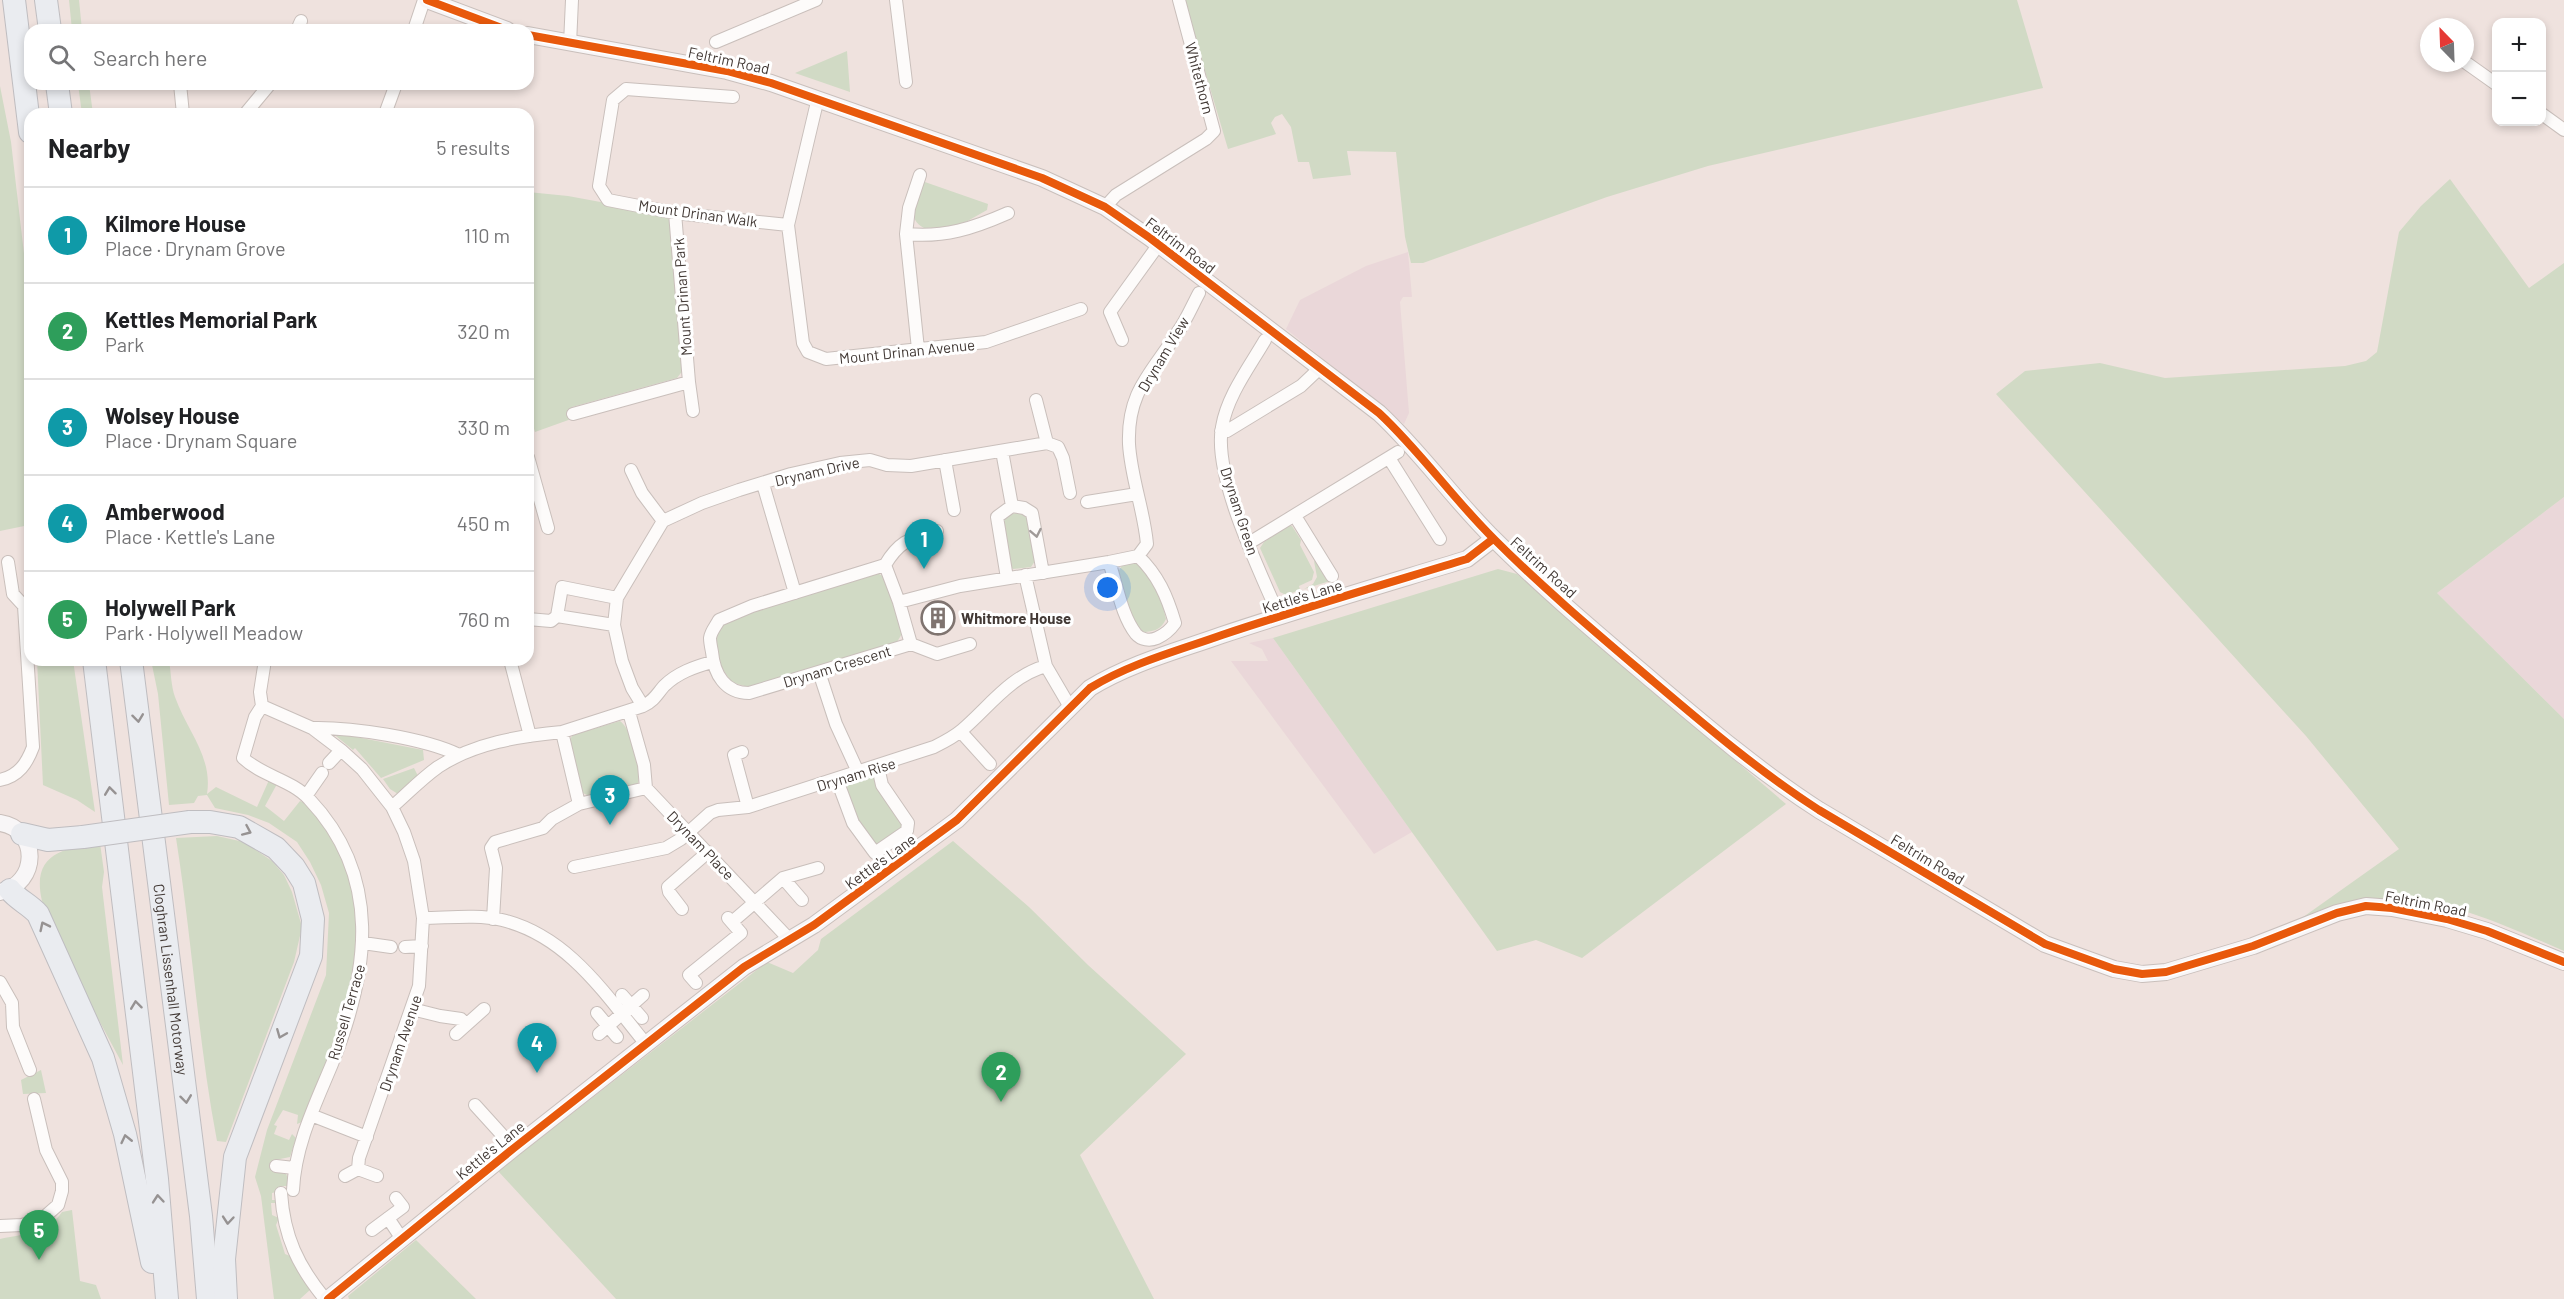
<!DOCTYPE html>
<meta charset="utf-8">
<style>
:root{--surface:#fff;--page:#f6f6f6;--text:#202124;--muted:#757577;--line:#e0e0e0;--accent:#0f766e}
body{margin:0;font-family:Barlow,sans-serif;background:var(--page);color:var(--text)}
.controls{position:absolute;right:18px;top:18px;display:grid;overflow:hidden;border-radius:12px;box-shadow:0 3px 9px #0003}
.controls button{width:54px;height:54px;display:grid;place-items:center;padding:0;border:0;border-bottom:2px solid var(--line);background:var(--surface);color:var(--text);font:30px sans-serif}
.compass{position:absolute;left:2420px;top:18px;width:54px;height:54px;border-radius:50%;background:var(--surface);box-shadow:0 3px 9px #0003;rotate:337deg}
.you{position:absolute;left:1108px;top:588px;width:21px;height:21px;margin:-15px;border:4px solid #fff;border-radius:50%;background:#1a73e8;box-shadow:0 0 0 9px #1a73e833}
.badge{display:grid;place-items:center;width:39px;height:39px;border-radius:50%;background:var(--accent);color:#fff;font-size:20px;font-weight:700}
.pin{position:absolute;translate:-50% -50px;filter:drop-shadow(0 2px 3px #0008)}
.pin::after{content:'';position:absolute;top:32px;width:21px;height:18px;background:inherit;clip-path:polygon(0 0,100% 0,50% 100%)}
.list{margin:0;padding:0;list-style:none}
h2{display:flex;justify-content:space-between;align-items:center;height:78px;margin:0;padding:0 24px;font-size:26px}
h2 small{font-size:20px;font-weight:400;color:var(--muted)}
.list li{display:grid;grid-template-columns:39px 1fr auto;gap:18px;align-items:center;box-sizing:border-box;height:96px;padding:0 24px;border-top:2px solid var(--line)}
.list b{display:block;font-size:22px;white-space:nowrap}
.list p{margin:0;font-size:20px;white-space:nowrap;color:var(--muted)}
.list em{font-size:20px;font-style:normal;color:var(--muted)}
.icon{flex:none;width:33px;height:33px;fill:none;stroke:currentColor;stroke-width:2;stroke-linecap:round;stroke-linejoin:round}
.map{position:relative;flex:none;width:2564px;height:1299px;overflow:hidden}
.search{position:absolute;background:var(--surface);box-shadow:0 3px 9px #0003;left:24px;top:24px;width:510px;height:66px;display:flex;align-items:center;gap:15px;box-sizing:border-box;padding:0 21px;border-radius:18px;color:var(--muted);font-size:22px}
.panel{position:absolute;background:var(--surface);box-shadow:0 3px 9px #0003;left:24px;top:108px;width:510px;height:558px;border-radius:18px}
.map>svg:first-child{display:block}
.industrial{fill:#ead7d9}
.green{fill:#d1dac5}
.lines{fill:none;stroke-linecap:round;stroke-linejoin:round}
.street-casing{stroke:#c9bfbb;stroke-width:14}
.secondary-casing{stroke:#c9bfbb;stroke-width:18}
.highway-casing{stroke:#bfbdc0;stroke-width:24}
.street{stroke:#fdfbfa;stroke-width:12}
.secondary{stroke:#f8f6f7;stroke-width:16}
.highway{stroke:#eaecf0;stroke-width:22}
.highway-bridge-casing{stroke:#bfbdc0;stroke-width:24;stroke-linecap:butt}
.highway-bridge{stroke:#eaecf0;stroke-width:22}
.cycleway-casing{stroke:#fff;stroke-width:11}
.cycleway{stroke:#e8590c;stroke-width:8}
.oneway{stroke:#a09a98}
.oneway2{stroke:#969292}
.labels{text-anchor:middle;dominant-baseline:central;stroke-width:6;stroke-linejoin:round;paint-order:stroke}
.street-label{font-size:15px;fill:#423935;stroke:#fff}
.poi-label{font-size:15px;font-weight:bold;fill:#423935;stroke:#fff;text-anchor:start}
</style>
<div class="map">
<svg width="2564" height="1299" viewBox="0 0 2564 1299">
<rect width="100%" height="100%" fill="#efe2de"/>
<!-- industrial -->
<path class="industrial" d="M1408 252 1412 297H1403L1400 302 1409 413 1404 424 1286 329 1300 300 1366 266Z
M2564 497V719L2437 593Z
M1273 638 1412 832 1374 854 1231 661H1268L1262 649 1249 643Z"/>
<!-- green -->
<path class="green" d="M69 0H79L82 30H72Z
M1184 0H2017L2043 88 1708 166 1607 197 1423 263H1411L1405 237 1396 152 1347 151 1351 175 1313 179 1309 162H1298L1291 127 1282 114 1275 117 1271 123 1276 134 1228 149Z
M847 51 850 92 795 73Z
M78 84H89L93 114H82Z
M0 86 11 142 30 305V544L29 525 0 531Z
M2450 179 2529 288 2564 263V497L2437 593 2564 719V951C2503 925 2438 892 2370 900 2346 902 2321 913 2299 920L2399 849 2306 736 1996 394 2025 371 2100 363 2165 378 2345 366 2366 361 2377 352 2399 232 2421 206Z
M922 181 988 204 987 210 957 227 924 228C904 217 916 198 922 181Z
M528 192 568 196 660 213 670 220 684 369 677 378 572 407 574 418 535 432 528 409Z
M1020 512 1026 515 1028 521 1035 561 1031 567 1013 569 1009 564 1002 523 1005 516Z
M1288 526H1292L1301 540 1300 545 1314 572 1312 580 1299 586 1300 590 1286 595 1280 592 1260 548 1264 542Z
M1131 561C1154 569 1161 597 1166 619 1161 630 1153 632 1141 632 1133 622 1116 586 1118 573 1119 570 1121 567 1123 564Z
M1314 561 1319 563 1330 581 1304 589 1313 584 1317 577Z
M1498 569 1517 574 1786 804 1582 958 1536 940 1497 951 1273 638Z
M877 573 885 577 903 632 897 642 748 687 731 682 721 666 715 642 720 627 728 619Z
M37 660H73L95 812 77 800 43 785Z
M151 660H169C171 672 171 686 175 697 187 731 213 757 207 794L216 787 257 807 269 780 277 784 265 806 284 821 300 801C313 805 322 823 330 834 337 844 341 855 345 867 378 954 335 1042 302 1122L297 1124 298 1115 283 1110 274 1125 277 1126 274 1134 289 1140 292 1134 296 1138 290 1157 275 1160V1171L286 1174 289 1180 288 1186H280V1191L272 1193V1200H277V1203H271L272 1215 279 1218 276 1225 285 1254 290 1256 311 1289 300 1299H274L261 1196 255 1177 267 1130 326 975 329 913 321 885 310 862 297 842 269 823 248 815 215 808 207 795 198 796 194 803 169 805 158 694Z
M620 721C632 729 641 770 638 785L589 796 583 793 570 739 573 735Z
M336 733 423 750 424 760 381 778 355 748 353 750 336 736Z
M414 768 418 776 398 794 390 789 383 779Z
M869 775 875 777 904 826 880 844H872L861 826 847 790V784Z
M217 836 244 842 272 861 284 875 292 892 302 927 294 962 226 1142 217 1141C198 1041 192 939 176 838Z
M953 841 1029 907 1088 965 1186 1054 1080 1155 1154 1299H616L498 1171 767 962 793 973 818 950 821 939Z
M100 843 104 872 102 887 123 1065 81 987 42 901C31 854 63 848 100 843Z
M41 1070 46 1093 23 1094 21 1080Z
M72 1210 80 1281 96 1285 101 1299H0V1239C23 1234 48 1233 62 1212Z
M416 1240 476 1299H349L348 1296Z"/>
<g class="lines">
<defs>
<path id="street" d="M896 0 906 82
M297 30 301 21
M414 30 424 0
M716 42 816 0
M570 44 572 0
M2465 62 2496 84
M180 84 183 114
M733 97 626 89 613 100 599 186 608 200 675 213 788 225
M818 98 788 225 803 343 808 352 826 359 986 342 1081 309
M245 114 270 84
M385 114 396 84
M2542 114 2564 130
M1105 207 1116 195 1206 139 1214 131 1179 0
M906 234C944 238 974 228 1008 213
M1122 340 1110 312 1159 244
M1265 340C1250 366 1227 396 1222 427 1213 476 1259 569 1279 616
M918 349 906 234 909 208 920 175
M689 382 693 411
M573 414 689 382 675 213
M1221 431H1227L1301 386 1321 367
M1047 443 1058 447 1063 458 1070 493
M1002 451 1012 506
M528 457 548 528
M1389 458 1440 539
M945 460 954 510
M631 470 642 493 663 521
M763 484 795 593
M1087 502 1137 494
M1295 516 1332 576
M1249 543 1398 452
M1138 556 1147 544C1144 510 1131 478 1129 444 1127 391 1152 373 1177 333 1186 321 1192 306 1199 293
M1109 562C1117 584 1121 615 1136 634 1141 640 1150 641 1157 638 1166 634 1170 630 1175 623 1167 596 1158 575 1138 556
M885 565 752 606 719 620C716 626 711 631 710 638 710 642 711 647 712 652 714 674 725 693 749 693L911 644
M885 565 899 602 911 644
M885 565C900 540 910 539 937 531
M1025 575 1046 666 1070 707
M1007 578 997 517 1012 506 1024 508 1032 513 1043 573
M899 602 960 586 1109 562 1138 556
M528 619 551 621 557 616
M614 625 557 616 562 587 617 598
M911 644 937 654 970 644
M265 660 260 692 262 706 312 728 341 750 362 769 392 807 404 832 414 861 423 918 419 986 359 1158 358 1169 377 1176
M510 660 530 736
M819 672 836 724 858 772
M262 706 255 717 243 758C262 776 292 780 309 799 383 877 369 972 332 1064 315 1105 295 1145 293 1190
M643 706C654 701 657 694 664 686 677 673 694 667 712 662
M629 712 644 765 646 788 579 804 562 732 643 706 632 688 622 661 614 625 617 598 663 521 702 503 739 490 791 474 840 463 870 460 887 465 911 466 1047 443 1036 400
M312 728C351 727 424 738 459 755
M961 732 990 764
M742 752 734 755 748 807
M329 763 341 750
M0 780C19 776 27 763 33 747L24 606 13 594 8 562
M837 780 853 823 875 853 907 831 908 823 882 785 878 767
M646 788 789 939
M306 796 322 773
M392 807C407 794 421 779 438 767 474 743 520 736 562 732
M574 867 666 848 681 839 710 813 718 810 748 807 934 747C944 742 954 737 962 730 989 707 1010 676 1046 666
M783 878 802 900
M682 909 669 892 668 887 708 852
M423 918C447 918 477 914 502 920 568 936 605 994 646 1044
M493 919 496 868 491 848 495 842 543 828 552 819 579 804
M732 922 783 878 818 868
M363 943 391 947
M405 947 422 946
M0 982 12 1003 13 1027 30 1070
M696 983 689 975 741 933 728 918
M622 995 642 1018
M412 1009 440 1016 461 1019 466 1025
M597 1013 617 1037
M456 1034 484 1009
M599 1034 643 995
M475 1105 514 1148
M311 1115 367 1137
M276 1166 294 1168
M345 1176 358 1169
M281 1193C284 1237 298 1266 325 1299
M388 1218 402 1239
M0 1226 22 1225 42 1219 58 1205 62 1191V1182L46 1150 34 1099
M372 1230 403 1207 396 1198"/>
<path id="secondary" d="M427 0 507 30
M528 35 727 71 771 83 1042 178 1105 207 1150 238 1379 413C1421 452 1454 500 1495 540 1545 590 1600 636 1654 682 1707 727 1760 772 1819 810L2045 944 2114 969 2142 974 2166 972 2253 946 2337 913 2366 906 2392 908 2447 919 2487 931 2564 962
M0 823C40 829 39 884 0 892
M328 1299 514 1148 744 967 814 925 957 820 1090 688C1131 663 1177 651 1222 635 1303 608 1385 584 1467 559L1493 539"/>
<g id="highway">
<path d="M14 0 30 132"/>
<path d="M46 0 50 30"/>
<path d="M57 84 61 114"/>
<path d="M94 660 157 1179 167 1299"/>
<path id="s1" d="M131 660 201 1216 208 1299"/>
<path d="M190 822H210L239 827 276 848 294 867 304 883 313 919 311 956 235 1157 224 1259 226 1299"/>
<path d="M22 834 48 840 83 837"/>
<path d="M10 890C18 900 29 904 38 914L103 1058 125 1134 152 1262"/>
</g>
</defs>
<!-- street casing -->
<use href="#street" class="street-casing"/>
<!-- secondary casing -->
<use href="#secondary" class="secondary-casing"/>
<!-- highway casing -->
<use href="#highway" class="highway-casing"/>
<!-- street -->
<use href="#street" class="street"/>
<!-- secondary -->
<use href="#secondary" class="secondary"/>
<!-- highway -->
<use href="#highway" class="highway"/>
<defs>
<path id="highway-bridge" d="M83 837 190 822"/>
</defs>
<!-- highway-bridge casing -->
<use href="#highway-bridge" class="highway-bridge-casing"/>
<!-- highway-bridge -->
<use href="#highway-bridge" class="highway-bridge"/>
<defs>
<path id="cycleway" d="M427 0 507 30
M528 35 727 71 771 83 1042 178 1105 207 1150 238 1379 413C1421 452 1454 500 1495 540 1545 590 1600 636 1654 682 1707 727 1760 772 1819 810L2045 944 2114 969 2142 974 2166 972 2253 946 2337 913 2366 906 2392 908 2447 919 2487 931 2564 962
M328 1299 514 1148 744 967 814 925 957 820 1090 688C1131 663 1177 651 1222 635 1303 608 1385 584 1467 559L1493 539"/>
</defs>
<!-- cycleway casing -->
<use href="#cycleway" class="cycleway-casing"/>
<!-- cycleway -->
<use href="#cycleway" class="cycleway"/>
</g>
<!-- one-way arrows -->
<defs><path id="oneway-chevron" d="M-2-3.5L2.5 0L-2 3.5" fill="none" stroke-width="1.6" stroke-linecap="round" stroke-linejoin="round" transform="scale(1.5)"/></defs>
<use class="oneway" href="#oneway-chevron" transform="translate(1036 533) rotate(79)"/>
<g class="oneway2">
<use href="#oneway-chevron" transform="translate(138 718) rotate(83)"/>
<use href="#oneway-chevron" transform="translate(110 791) rotate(-97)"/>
<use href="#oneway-chevron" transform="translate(247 831) rotate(24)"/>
<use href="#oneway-chevron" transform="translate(44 926) rotate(-116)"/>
<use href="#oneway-chevron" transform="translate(136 1005) rotate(-97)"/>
<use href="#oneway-chevron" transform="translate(281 1034) rotate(112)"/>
<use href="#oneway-chevron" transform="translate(186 1099) rotate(83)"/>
<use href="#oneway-chevron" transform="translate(126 1139) rotate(-103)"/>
<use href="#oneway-chevron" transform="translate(158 1199) rotate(-95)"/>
<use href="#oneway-chevron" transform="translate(228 1220) rotate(95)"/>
</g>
<!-- icons -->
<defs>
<symbol id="building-ring" viewBox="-11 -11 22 22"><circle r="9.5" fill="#fff" stroke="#7f7470" stroke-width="1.5"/><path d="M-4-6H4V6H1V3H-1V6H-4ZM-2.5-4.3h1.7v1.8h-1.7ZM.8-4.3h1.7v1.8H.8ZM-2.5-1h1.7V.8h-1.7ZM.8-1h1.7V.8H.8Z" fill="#7f7470"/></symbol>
</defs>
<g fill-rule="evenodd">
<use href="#building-ring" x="919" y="599" width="38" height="38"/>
</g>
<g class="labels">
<!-- street labels -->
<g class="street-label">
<text transform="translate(729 60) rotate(12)">Feltrim Road</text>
<text transform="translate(1200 78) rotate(75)">Whitethorn</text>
<text transform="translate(698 213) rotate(8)">Mount Drinan Walk</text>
<text transform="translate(1181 245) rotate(37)">Feltrim Road</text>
<text transform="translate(682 297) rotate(-94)">Mount Drinan Park</text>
<text transform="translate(907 351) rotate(-6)">Mount Drinan Avenue</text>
<text transform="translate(1163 354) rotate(-59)">Drynam View</text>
<text transform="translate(817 471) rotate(-13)">Drynam Drive</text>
<text transform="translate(1240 511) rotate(72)">Drynam Green</text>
<text transform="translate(1544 567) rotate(42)">Feltrim Road</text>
<text transform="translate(1302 596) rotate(-17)">Kettle's Lane</text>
<text transform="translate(837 666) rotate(-17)">Drynam Crescent</text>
<text transform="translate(856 774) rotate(-17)">Drynam Rise</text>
<text transform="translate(701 845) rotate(46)">Drynam Place</text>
<text transform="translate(1928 859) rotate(31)">Feltrim Road</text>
<text transform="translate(880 861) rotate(-36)">Kettle's Lane</text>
<text transform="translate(2426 903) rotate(11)">Feltrim Road</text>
<text stroke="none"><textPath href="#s1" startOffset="322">Cloghran Lissenhall Motorway</textPath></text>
<text transform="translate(346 1012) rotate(-74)">Russell Terrace</text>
<text transform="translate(400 1043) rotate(-71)">Drynam Avenue</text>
<text transform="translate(490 1150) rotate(-39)">Kettle's Lane</text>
</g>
<!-- poi labels -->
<g class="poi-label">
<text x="961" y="618">Whitmore House</text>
</g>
</g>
</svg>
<div class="controls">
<button>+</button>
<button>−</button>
</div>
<svg class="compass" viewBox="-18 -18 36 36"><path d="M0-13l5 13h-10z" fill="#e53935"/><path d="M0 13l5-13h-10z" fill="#757577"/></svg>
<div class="you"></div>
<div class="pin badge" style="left:924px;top:569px;background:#0f9aa8">1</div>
<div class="pin badge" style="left:1001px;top:1102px;background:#2e9e5b">2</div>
<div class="pin badge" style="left:610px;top:825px;background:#0f9aa8">3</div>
<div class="pin badge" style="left:537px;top:1073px;background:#0f9aa8">4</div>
<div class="pin badge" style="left:39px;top:1260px;background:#2e9e5b">5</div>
<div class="search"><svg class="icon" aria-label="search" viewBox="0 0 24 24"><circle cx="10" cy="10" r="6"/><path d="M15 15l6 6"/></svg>Search here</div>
<section class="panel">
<h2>Nearby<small>5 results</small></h2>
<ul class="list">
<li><span class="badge" style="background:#0f9aa8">1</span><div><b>Kilmore House</b><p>Place · Drynam Grove</p></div><em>110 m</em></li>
<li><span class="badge" style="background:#2e9e5b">2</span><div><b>Kettles Memorial Park</b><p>Park</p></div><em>320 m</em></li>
<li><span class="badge" style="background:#0f9aa8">3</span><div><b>Wolsey House</b><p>Place · Drynam Square</p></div><em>330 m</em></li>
<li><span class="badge" style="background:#0f9aa8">4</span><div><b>Amberwood</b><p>Place · Kettle's Lane</p></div><em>450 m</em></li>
<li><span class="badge" style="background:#2e9e5b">5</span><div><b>Holywell Park</b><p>Park · Holywell Meadow</p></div><em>760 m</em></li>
</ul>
</section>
</div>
